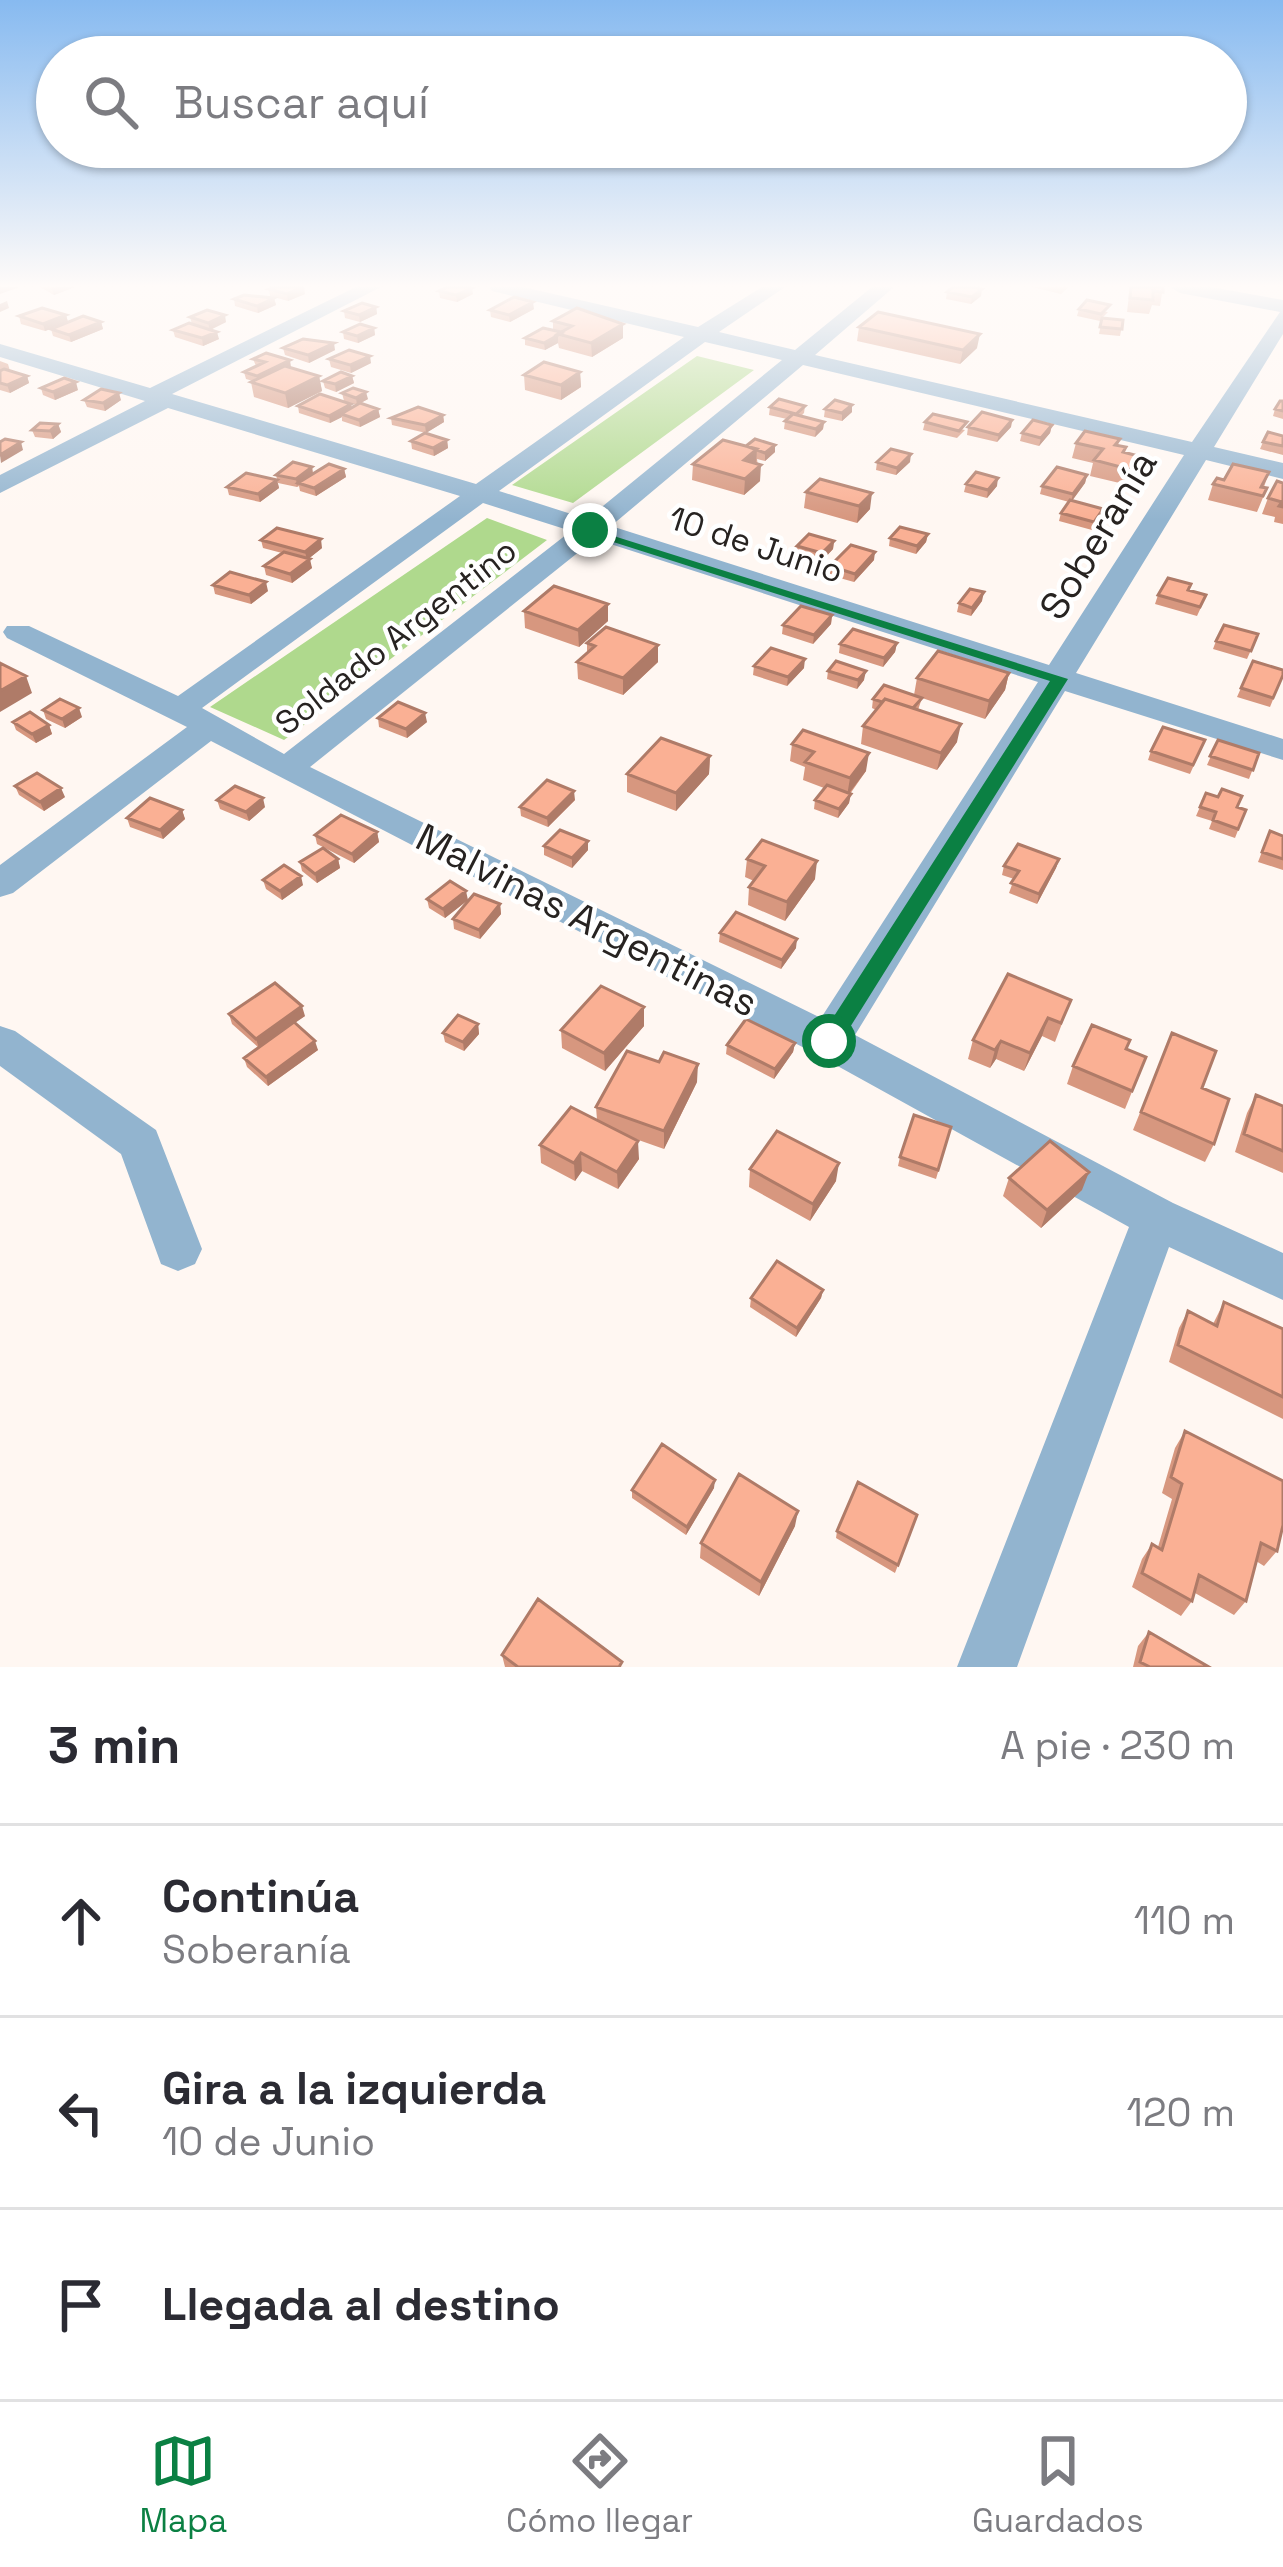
<!DOCTYPE html>
<html lang="es">
<meta charset="utf-8">
<style>
:root{--surface:#fff;--page:#f7f7f7;--text:#2b2b33;--muted:#7c7c81;--line:#e1e1e2;--accent:#0b8043}
body{margin:0;font-family:"Space Grotesk",sans-serif;background:var(--page);color:var(--text)}
.stop{position:absolute;width:36px;height:36px;margin:-27px;border:9px solid #0b8043;border-radius:50%;background:#fff}
.stop.end{background:#0b8043;border-color:#fff;box-shadow:0 3px 12px #0008}
.list{margin:0;padding:0;list-style:none}
h2{display:flex;justify-content:space-between;align-items:center;height:156px;margin:0;padding:0 48px;font-size:51px}
h2 small{font-size:39px;font-weight:400;color:var(--muted)}
.list li{display:grid;grid-template-columns:78px 1fr auto;gap:36px;align-items:center;box-sizing:border-box;height:192px;padding:0 48px;border-top:3px solid var(--line)}
.list b{display:block;font-size:45px;white-space:nowrap}
.list p{margin:0;font-size:39px;white-space:nowrap;color:var(--muted)}
.list em{font-size:39px;font-style:normal;color:var(--muted)}
.icon{flex:none;width:66px;height:66px;fill:none;stroke:currentColor;stroke-width:2;stroke-linecap:round;stroke-linejoin:round}
.map{position:relative;flex:none;width:1283px;height:1667px;overflow:hidden}
.search{position:absolute;background:var(--surface);box-shadow:0 3px 9px #0004;left:36px;right:36px;top:36px;height:132px;display:flex;align-items:center;gap:30px;box-sizing:border-box;padding:0 42px;border-radius:66px;color:var(--muted);font-size:45px}
.sheet{height:732px;background:var(--surface)}
nav{display:flex;justify-content:space-around;align-items:center;box-sizing:border-box;height:168px;border-top:3px solid var(--line);background:var(--surface);font-size:33px;color:var(--muted)}
nav a{display:grid;justify-items:center;gap:6px}
nav .on{color:var(--accent)}
.map>svg:first-child{display:block}
.green{fill:#afd98d}
.lines{fill:none;stroke-linecap:round;stroke-linejoin:round}
.minor{fill:#92b4cf;fill-rule:evenodd}
.wall{fill:#d7977f}
.shaded-wall{fill:#af7b68}
.building{fill:#fab094;stroke:#af7b68;stroke-width:3}
.route{fill:#0b8043}
.labels{text-anchor:middle;dominant-baseline:central;stroke-width:9;stroke-linejoin:round;paint-order:stroke}
.far-street-label{font-size:33px;fill:#272321;stroke:#fff}
.street-label{font-size:39px;fill:#272321;stroke:#fff}
</style>
<div class="map">
<svg width="1283" height="1667" viewBox="0 0 1283 1667">
<rect width="100%" height="100%" fill="#fff7f2"/>
<!-- green -->
<path class="green" d="M697 356 754 370 573 503 512 485Z
M487 518 547 540 284 740 210 707Z"/>
<g class="lines">
<!-- minor -->
<path class="minor" d="M356 287H381L172 394 476 484 684 337 492 291 489 287H523L698 327 762 287H785L719 332 795 350 872 287H894L815 355 1192 442 1280 312 1180 293 1170 287H1211L1283 300V334L1214 447 1283 463V479L1206 460 1076 673 1283 739V760L1065 691 855 1035 1173 1203 1283 1253V1300L1169 1247 1017 1667H957L1129 1227 814 1053 211 741 13 893 0 897V865L187 727 7 638 3 632 7 626H29L178 696 460 496 168 408 0 493V475L145 401 0 357V344L150 388ZM705 342 782 360 587 519 499 491ZM803 365 1184 455 1049 665 611 526ZM483 503 571 531 284 754 202 708ZM595 539 1038 682 821 1018 310 767Z
M0 1026 15 1031 156 1130 202 1249 195 1264 178 1271 161 1264 121 1154 0 1066Z"/>
</g>
<!-- wall -->
<path class="wall" d="M40 287H75L54 295Z
M1032 287H1069L1061 294Z
M1130 287H1163L1160 306 1152 305 1149 314 1127 312Z
M269 289 305 294 288 301 270 296Z
M439 291 473 294 457 302 440 298Z
M947 292 981 296 971 304 946 299Z
M274 298 276 305 258 313 235 306 234 299Z
M376 307 377 314 360 322 345 318 344 311Z
M534 309 510 322 491 317 490 310Z
M1079 309 1108 312 1102 318 1123 320 1120 336 1099 334 1102 319 1100 321 1077 316Z
M66 315 68 322H101L103 329 71 342 53 336 51 329 45 331 21 324 19 316Z
M190 317 226 322 210 330 219 339 203 346 175 337 173 330 192 324Z
M553 321 623 338 592 357 559 348 558 343 545 350 525 345V338L553 330Z
M859 327 977 348 960 364 857 341Z
M374 328 375 335 358 343 344 339 343 332Z
M283 348 335 350 309 363 285 355Z
M253 359 319 376 322 391 288 408 254 397 251 382 253 381 246 379 244 372 256 366Z
M329 359 371 363 351 373 331 367Z
M0 361 8 364 10 371 27 376 29 383 10 393 0 390Z
M580 372 581 387 561 400 525 390 524 375Z
M352 376 354 383 336 392 325 388 323 381Z
M41 388 78 390 55 400 43 395Z
M342 393 368 399 357 405 344 401Z
M84 400H121L105 411 87 407Z
M1283 401V419L1273 416 1275 409Z
M852 405V412L842 421 824 417 825 409Z
M298 406 378 409 380 417 360 427 342 421V417L330 423 299 413Z
M805 406 804 413 801 416 824 422 823 429 815 437 784 429 785 421 787 419 769 415 770 407Z
M443 415 444 422 426 433 392 425 391 418Z
M1012 420 1011 427 997 442 967 435 968 427Z
M925 422 965 430 957 438 923 430Z
M58 424 61 432 53 439 35 437 32 430Z
M1052 425 1050 433 1039 446 1020 441 1022 433Z
M1283 436V455L1260 449 1263 442Z
M1120 439 1118 445 1126 447 1125 453 1137 472 1128 485 1090 476 1093 463 1072 458 1076 443Z
M447 440 448 448 434 456 412 449 411 441Z
M723 440 775 452 765 461 757 459 760 481 744 495 692 480 693 464Z
M877 462H910L896 475 876 470Z
M312 467 313 474 344 469 346 477 316 496 300 491 299 486 297 487 278 483 276 475Z
M1269 472 1264 487 1267 488 1257 512 1208 500 1213 484 1224 480Z
M1087 475 1085 483 1072 501 1101 517 1092 530 1059 521 1061 513 1069 502 1040 494 1042 486Z
M277 480 279 488 260 502 229 495 227 487Z
M1283 483V524L1274 522 1275 517 1262 514 1268 498Z
M966 484 997 486 987 498 964 492Z
M806 492 870 509 857 523 804 508Z
M928 534 926 542 916 554 889 546 890 538Z
M261 540 322 548 308 559 312 568 292 583 266 575 264 566 282 553 263 548Z
M834 541 833 549 821 562 796 554 797 546Z
M874 560 854 582 829 575 830 566Z
M1191 584 1189 590 1203 603 1197 616 1155 604 1158 595Z
M213 585 268 591 251 604 215 594Z
M982 601 971 616 957 612 959 603Z
M524 611 608 621 579 647 525 628Z
M832 615 831 624 813 644 782 634 783 625Z
M1258 634 1247 659 1213 649 1216 641Z
M587 643 658 645V662L623 695 578 679 577 662 587 653Z
M897 643 895 652 883 667 839 653 840 644Z
M754 666 804 668 787 686 753 675Z
M828 671 864 680 857 689 827 679Z
M1009 673 1005 690 985 719 922 698 918 710 957 742 937 770 861 744 863 726 876 710 872 708 873 699 914 695 917 678Z
M1283 675 1270 707 1237 697 1241 688Z
M43 710 82 717 65 728 46 719Z
M378 718 427 722 407 738 379 727Z
M13 722 49 725 52 734 36 743 16 730Z
M1218 740 1259 753 1249 779 1207 765Z
M792 744 866 771 850 794 849 803 838 818 814 809 815 800 824 788 803 780 805 767 790 761Z
M1201 749 1190 774 1148 760 1151 751Z
M710 756 709 774 676 811 627 792V774Z
M15 786 65 797 44 811 19 795Z
M1206 793 1246 810 1235 838 1209 829 1212 821 1196 816Z
M217 800 265 807 249 821 220 809Z
M575 800 548 827 521 816 520 807Z
M182 810 185 819 163 839 130 827 127 818Z
M1270 831 1283 836V870L1258 862Z
M377 832 379 842 354 863 317 844 315 835Z
M588 841V850L572 868 544 855V846Z
M338 859 340 868 317 883 302 871 300 862Z
M747 859 815 879 785 921 748 905 749 887 754 881 745 877Z
M1059 859 1056 868 1037 904 1009 893 1014 879 1002 875 1004 866Z
M263 880 303 885 282 900 266 889Z
M427 899 468 900 445 918 429 908Z
M500 904 501 914 480 939 454 929 453 919Z
M720 933 796 948 781 969 719 942Z
M1071 1000 1055 1042 1042 1036 1024 1071 996 1059 990 1068 968 1059 973 1040Z
M644 1007V1026L605 1071 562 1048 561 1030Z
M229 1014 305 1016 294 1023 318 1050 268 1086 247 1067 244 1058 259 1048 232 1024Z
M478 1024 479 1034 464 1051 445 1042 443 1033Z
M1172 1033 1202 1088 1214 1144 1205 1162 1133 1130Z
M795 1043 793 1052 774 1079 726 1054 727 1045Z
M1146 1057 1125 1109 1067 1084 1073 1066Z
M697 1082 664 1149 630 1137 639 1159 618 1189 582 1171 575 1181 541 1163 540 1145 597 1120 596 1107Z
M1256 1095 1283 1106V1173L1235 1152 1247 1113Z
M951 1127 936 1179 898 1166 900 1157Z
M750 1169 836 1181 810 1221 749 1187Z
M1009 1178 1082 1190 1041 1228 1003 1196Z
M823 1290 821 1298 796 1337 750 1307 751 1298Z
M1224 1302 1283 1329V1419L1169 1362 1179 1328 1188 1311 1213 1324Z
M1185 1431 1277 1551 1264 1566 1256 1561 1246 1601 1234 1615 1195 1593 1192 1601 1181 1616 1132 1587 1142 1559 1152 1544 1158 1547 1172 1499 1162 1493 1175 1448Z
M714 1488 686 1535 632 1498V1490Z
M917 1515 895 1573 836 1538 837 1531Z
M795 1526 759 1596 700 1558 701 1543Z
M1149 1632 1209 1667H1133L1138 1646Z
M502 1655 623 1667H505Z"/>
<!-- shaded-wall -->
<path class="shaded-wall" d="M0 287H20L0 294Z
M57 287H75L54 295 52 288Z
M304 287 305 294 288 301 287 294Z
M472 288 473 294 457 302 456 295Z
M982 289 981 296 971 304 972 297Z
M274 298 276 305 258 313 257 306Z
M7 301 9 308 0 312V304Z
M533 302 534 309 510 322 509 315Z
M376 307 377 314 360 322 359 315Z
M66 315 68 322 45 331 43 324Z
M225 315 226 322 210 330 208 323Z
M101 322 103 329 71 342 69 335Z
M623 324V338L592 357 591 343Z
M374 328 375 335 358 343 357 336Z
M217 332 219 339 203 346 202 338Z
M980 334 977 348 960 364 963 350Z
M558 335V343L545 350 544 343Z
M334 343 335 350 309 363 308 355Z
M370 356 371 363 351 373 350 365Z
M290 360 291 367 259 383 257 376Z
M580 372 581 387 561 400V385Z
M27 376 29 383 10 393 7 385Z
M319 376 322 391 288 408 285 393Z
M352 376 354 383 336 392 335 384Z
M76 382 78 390 55 400 53 392Z
M366 392 368 399 357 405 356 398Z
M119 393 121 400 105 411 103 403Z
M351 404 352 411 341 414 342 417 330 423 329 416Z
M852 405V412L842 421V413Z
M378 409 380 417 360 427 359 420Z
M443 415 444 422 426 433 425 425Z
M1012 420 1011 427 997 442 999 435Z
M824 422 823 429 815 437 816 429Z
M58 424 61 432 53 439 50 431Z
M1052 425 1050 433 1039 446 1041 438Z
M447 440 448 448 434 456 433 448Z
M21 442 23 450 1 463 0 455Z
M775 445V452L765 461V453Z
M757 449 756 465 744 460Z
M911 454 910 462 896 475 897 468Z
M1142 457 1137 472 1128 485 1132 470Z
M761 465 760 481 744 495 745 479Z
M312 467 313 475 298 483 297 487 296 479Z
M344 469 346 477 316 496 314 488Z
M1087 475 1085 483 1071 502 1073 494Z
M998 478 997 486 987 498 988 490Z
M277 480 279 488 260 502 258 494Z
M872 493 870 509 857 523 859 506Z
M928 534 926 542 916 554 917 546Z
M321 539 322 548 307 560 305 552Z
M834 541 833 549 821 562 822 553Z
M875 552 874 560 854 582 855 574Z
M310 559 312 568 292 583 290 574Z
M266 582 268 591 251 604 249 595Z
M984 592 982 601 971 616 972 608Z
M608 604V621L579 647 578 630Z
M832 615 831 624 813 644 814 635Z
M897 643 895 652 883 667 884 658Z
M658 645V662L623 695V678Z
M805 659 804 668 787 686 788 677Z
M866 671 864 680 857 689 858 680Z
M1009 673 1005 690 985 719 989 701Z
M26 676 32 693 0 712V691Z
M79 708 82 717 65 728 62 719Z
M425 713 427 722 407 738 406 729Z
M961 724 957 742 937 770 941 753Z
M49 725 52 734 36 743 32 734Z
M869 753 866 771 847 796 850 778Z
M710 756 709 774 676 811V793Z
M61 788 65 797 44 811 40 802Z
M574 791 575 800 548 827 547 818Z
M851 794 849 803 838 818 839 809Z
M263 798 265 807 249 821 246 812Z
M182 810 185 819 163 839 160 830Z
M377 832 379 842 354 863 352 854Z
M588 841V850L572 868V858Z
M338 859 340 868 317 883 315 874Z
M1059 859 1056 868 1037 904 1039 894Z
M817 861 815 879 785 921 787 902Z
M301 876 303 885 282 900 280 891Z
M466 891 468 900 445 918 443 909Z
M500 904 501 914 480 939 479 930Z
M797 939 796 948 781 969 782 960Z
M302 1006 305 1016 259 1048 256 1039Z
M644 1007V1026L605 1071 604 1053Z
M1048 1018 1042 1036 1024 1071 1030 1053Z
M478 1024 479 1034 464 1051 463 1042Z
M315 1041 318 1050 268 1086 266 1077Z
M1001 1041 996 1059 990 1068 995 1050Z
M795 1043 793 1052 774 1079 775 1069Z
M698 1064 697 1082 664 1149V1131Z
M638 1141 639 1159 618 1189 617 1172Z
M581 1153 582 1171 575 1181 574 1163Z
M839 1163 836 1181 810 1221 813 1204Z
M1089 1172 1082 1190 1041 1228 1047 1210Z
M823 1290 821 1298 796 1337 797 1328Z
M715 1480 714 1488 686 1535 687 1527Z
M798 1511 795 1526 759 1596 761 1582Z"/>
<!-- building -->
<path class="building" d="M275 287H304L287 294 269 289Z
M447 287H469L472 288 456 295 439 291Z
M953 287H973L982 289 972 297 947 292Z
M1131 287H1163V292L1153 291V300L1130 298Z
M244 295 274 298 257 306 234 299Z
M514 297 533 302 509 315 490 310Z
M1087 300 1110 305 1101 314 1079 309Z
M362 303 376 307 359 315 344 311Z
M42 308 66 315 43 324 19 316Z
M577 308 623 324 591 343 558 334 572 326 553 321Z
M207 310 225 315 208 323 190 317Z
M878 312 980 334 963 350 859 327Z
M83 316 101 322 69 335 51 329Z
M1102 318 1123 320 1122 329 1100 327Z
M189 323 217 332 202 338 173 330Z
M360 324 374 328 357 336 343 332Z
M543 328 561 332 558 334H560L544 343 525 338Z
M303 339 334 343 308 355 283 348Z
M349 350 370 356 350 365 329 359Z
M266 353 290 360 257 376 244 372 265 362 253 359Z
M544 362 580 372 561 385 524 375Z
M285 366 319 376 285 393 251 382Z
M4 369 27 376 7 385 0 383V371Z
M341 372 352 376 335 384 323 381Z
M64 378 76 382 53 392 41 388Z
M353 388 366 392 356 398 342 393Z
M101 389 119 393 103 403 84 400Z
M320 394 351 404 329 416 298 406Z
M779 399 805 406 796 414 770 407Z
M835 400 852 405 842 413 825 409Z
M1280 401H1283V411L1275 409Z
M360 403 378 409 359 420 341 414Z
M418 407 443 415 425 425 391 418Z
M982 412 1012 420 999 435 968 427Z
M793 414 824 422 816 429 785 421Z
M933 414 967 422 959 431 925 422Z
M1033 420 1052 425 1041 438 1022 433Z
M40 423 58 424 50 431 32 430Z
M1085 431 1120 439 1115 445 1126 447 1123 452 1142 457 1132 470 1094 460 1103 449 1076 443Z
M1268 432 1283 436V446L1263 442Z
M425 433 447 440 433 448 411 441Z
M5 439 21 442 0 455V442Z
M755 439 775 445 765 453 746 446Z
M723 440 757 449 744 460 761 465 745 479 693 464Z
M891 449 911 454 897 468 877 462Z
M293 462 312 467 296 479 276 475Z
M329 464 344 469 314 488 298 483Z
M1233 464 1269 472 1261 487 1267 488 1263 496 1213 484 1217 478 1224 480Z
M1057 467 1087 475 1073 494 1042 486Z
M976 472 998 478 988 490 966 484Z
M246 473 277 480 258 494 227 487Z
M820 479 872 493 859 506 806 492Z
M1277 481 1283 483V507L1279 506 1282 502 1268 498Z
M1070 500 1103 509 1094 522 1061 513Z
M900 527 928 534 917 546 890 538Z
M277 528 321 539 305 552 261 540Z
M809 534 834 541 822 553 797 546Z
M851 545 875 552 855 574 830 566Z
M284 552 310 559 290 574 264 566Z
M230 572 266 582 249 595 213 585Z
M1168 578 1191 584 1188 590 1206 595 1200 607 1158 595Z
M554 586 608 604 578 630 524 611Z
M970 589 984 592 972 608 959 603Z
M801 606 832 615 814 635 783 625Z
M1224 625 1258 634 1251 651 1216 641Z
M606 627 658 645 623 678 577 662 595 646 587 643Z
M853 629 897 643 884 658 840 644Z
M771 648 805 659 788 677 754 666Z
M938 651 1009 673 989 701 917 678Z
M836 661 866 671 858 680 828 671Z
M1253 661 1283 670V675L1273 698 1241 688Z
M0 663 26 676 0 691Z
M884 685 922 698 913 708 885 699 882 702 873 699Z
M60 699 79 708 62 719 43 710Z
M885 699 961 724 941 753 863 726Z
M398 702 425 713 406 729 378 718Z
M30 712 49 725 32 734 13 722Z
M1163 727 1205 740 1193 765 1151 751Z
M803 730 869 753 850 778 805 762 814 752 792 744Z
M661 738 710 756 676 793 627 774Z
M1218 740 1259 753 1253 770 1210 756Z
M37 773 61 788 40 802 15 786Z
M547 780 574 791 547 818 520 807Z
M827 785 851 794 839 809 815 800Z
M235 786 263 798 246 812 217 800Z
M1222 789 1242 796 1237 807 1246 810 1238 829 1213 820 1216 812 1200 807 1206 793 1218 797Z
M150 798 182 810 160 830 127 818Z
M341 815 377 832 352 854 315 835Z
M560 830 588 841 572 858 544 846Z
M1270 831 1283 836V859L1262 852Z
M762 840 817 861 787 902 749 887 765 866 747 859Z
M1018 844 1059 859 1039 894 1011 883 1019 871 1004 866Z
M323 848 338 859 315 874 300 862Z
M284 865 301 876 280 891 263 880Z
M450 881 466 891 443 909 427 899Z
M474 894 500 904 479 930 453 919Z
M736 912 797 939 782 960 720 933Z
M1008 974 1071 1000 1061 1023 1048 1018 1030 1053 1001 1041 995 1050 973 1040Z
M275 983 302 1006 256 1039 229 1014Z
M601 986 644 1007 604 1053 561 1030Z
M458 1015 478 1024 463 1042 443 1033Z
M746 1019 795 1043 775 1069 727 1045Z
M294 1022 315 1041 266 1077 244 1058Z
M1092 1025 1130 1040 1126 1049 1146 1057 1132 1091 1073 1066Z
M1172 1033 1216 1051 1202 1088 1229 1099 1214 1144 1141 1112Z
M627 1051 659 1062 664 1052 698 1064 664 1131 596 1107Z
M1256 1095 1283 1106V1151L1244 1134Z
M571 1107 638 1141 617 1172 581 1153 574 1163 540 1145Z
M914 1115 951 1127 938 1170 900 1157Z
M777 1131 839 1163 813 1204 750 1169Z
M1050 1141 1089 1172 1047 1210 1009 1178Z
M777 1261 823 1290 797 1328 751 1298Z
M1224 1302 1283 1329V1397L1178 1345 1188 1311 1217 1326Z
M1185 1431 1283 1481V1525L1277 1551 1261 1543 1246 1601 1199 1575 1192 1601 1142 1573 1152 1544 1162 1550 1182 1484 1171 1477Z
M662 1444 715 1480 687 1527 632 1490Z
M739 1474 798 1511 761 1582 701 1543Z
M858 1482 917 1515 898 1565 837 1531Z
M538 1599 622 1662 619 1667H518L502 1655Z
M1149 1632 1209 1667H1150L1140 1662Z"/>
<!-- sky -->
<linearGradient id="sky" x2="0" y2="1"><stop stop-color="#87baf0"/><stop offset="0.55" stop-color="#fffbf9"/><stop offset="1" stop-color="#fffbf9" stop-opacity="0"/></linearGradient>
<rect width="1283" height="520" fill="url(#sky)"/>
<!-- route -->
<path class="route" d="M585 527 1068 679 837 1048H821L818 1041 1050 681 585 533Z"/>
<g class="labels">
<!-- far-street labels -->
<g class="far-street-label">
<text transform="translate(756 545) rotate(18)">10 de Junio</text>
<text transform="translate(396 637) rotate(-38)">Soldado Argentino</text>
</g>
<!-- street labels -->
<g class="street-label">
<text transform="translate(1098 535) rotate(-59)">Soberanía</text>
<text transform="translate(587 920) rotate(27)">Malvinas Argentinas</text>
</g>
</g>
</svg>
<div class="stop" style="left:829px;top:1041px"></div>
<div class="stop end" style="left:590px;top:530px"></div>
<div class="search"><svg class="icon" aria-label="search" viewBox="0 0 24 24"><circle cx="10" cy="10" r="6"/><path d="M15 15l6 6"/></svg>Buscar aquí</div>
</div>
<section class="sheet">
<h2>3 min<small>A pie · 230 m</small></h2>
<ul class="list">
<li><svg class="icon" aria-label="ahead" viewBox="0 0 24 24"><path d="M12 20V5M6 11l6-6 6 6"/></svg><div><b>Continúa</b><p>Soberanía</p></div><em>110 m</em></li>
<li><svg class="icon" aria-label="left" viewBox="0 0 24 24"><path d="M17 20v-9H6M10 6l-5 5 5 5"/></svg><div><b>Gira a la izquierda</b><p>10 de Junio</p></div><em>120 m</em></li>
<li><svg class="icon" aria-label="arrive" viewBox="0 0 24 24"><path d="M6 21V4h12l-3 4 3 4H6"/></svg><div><b>Llegada al destino</b></div></li>
</ul>
</section>
<nav>
<a class="on"><svg class="icon" aria-label="map" viewBox="0 0 24 24"><path d="M3 6l6-2 6 2 6-2v14l-6 2-6-2-6 2zM9 4v14M15 6v14"/></svg>Mapa</a>
<a><svg class="icon" aria-label="directions" viewBox="0 0 24 24"><path d="M12 3l9 9-9 9-9-9zM9 14v-3h6M13 9l2 2-2 2"/></svg>Cómo llegar</a>
<a><svg class="icon" aria-label="saved" viewBox="0 0 24 24"><path d="M7 4h10v16l-5-4-5 4z"/></svg>Guardados</a>
</nav>
